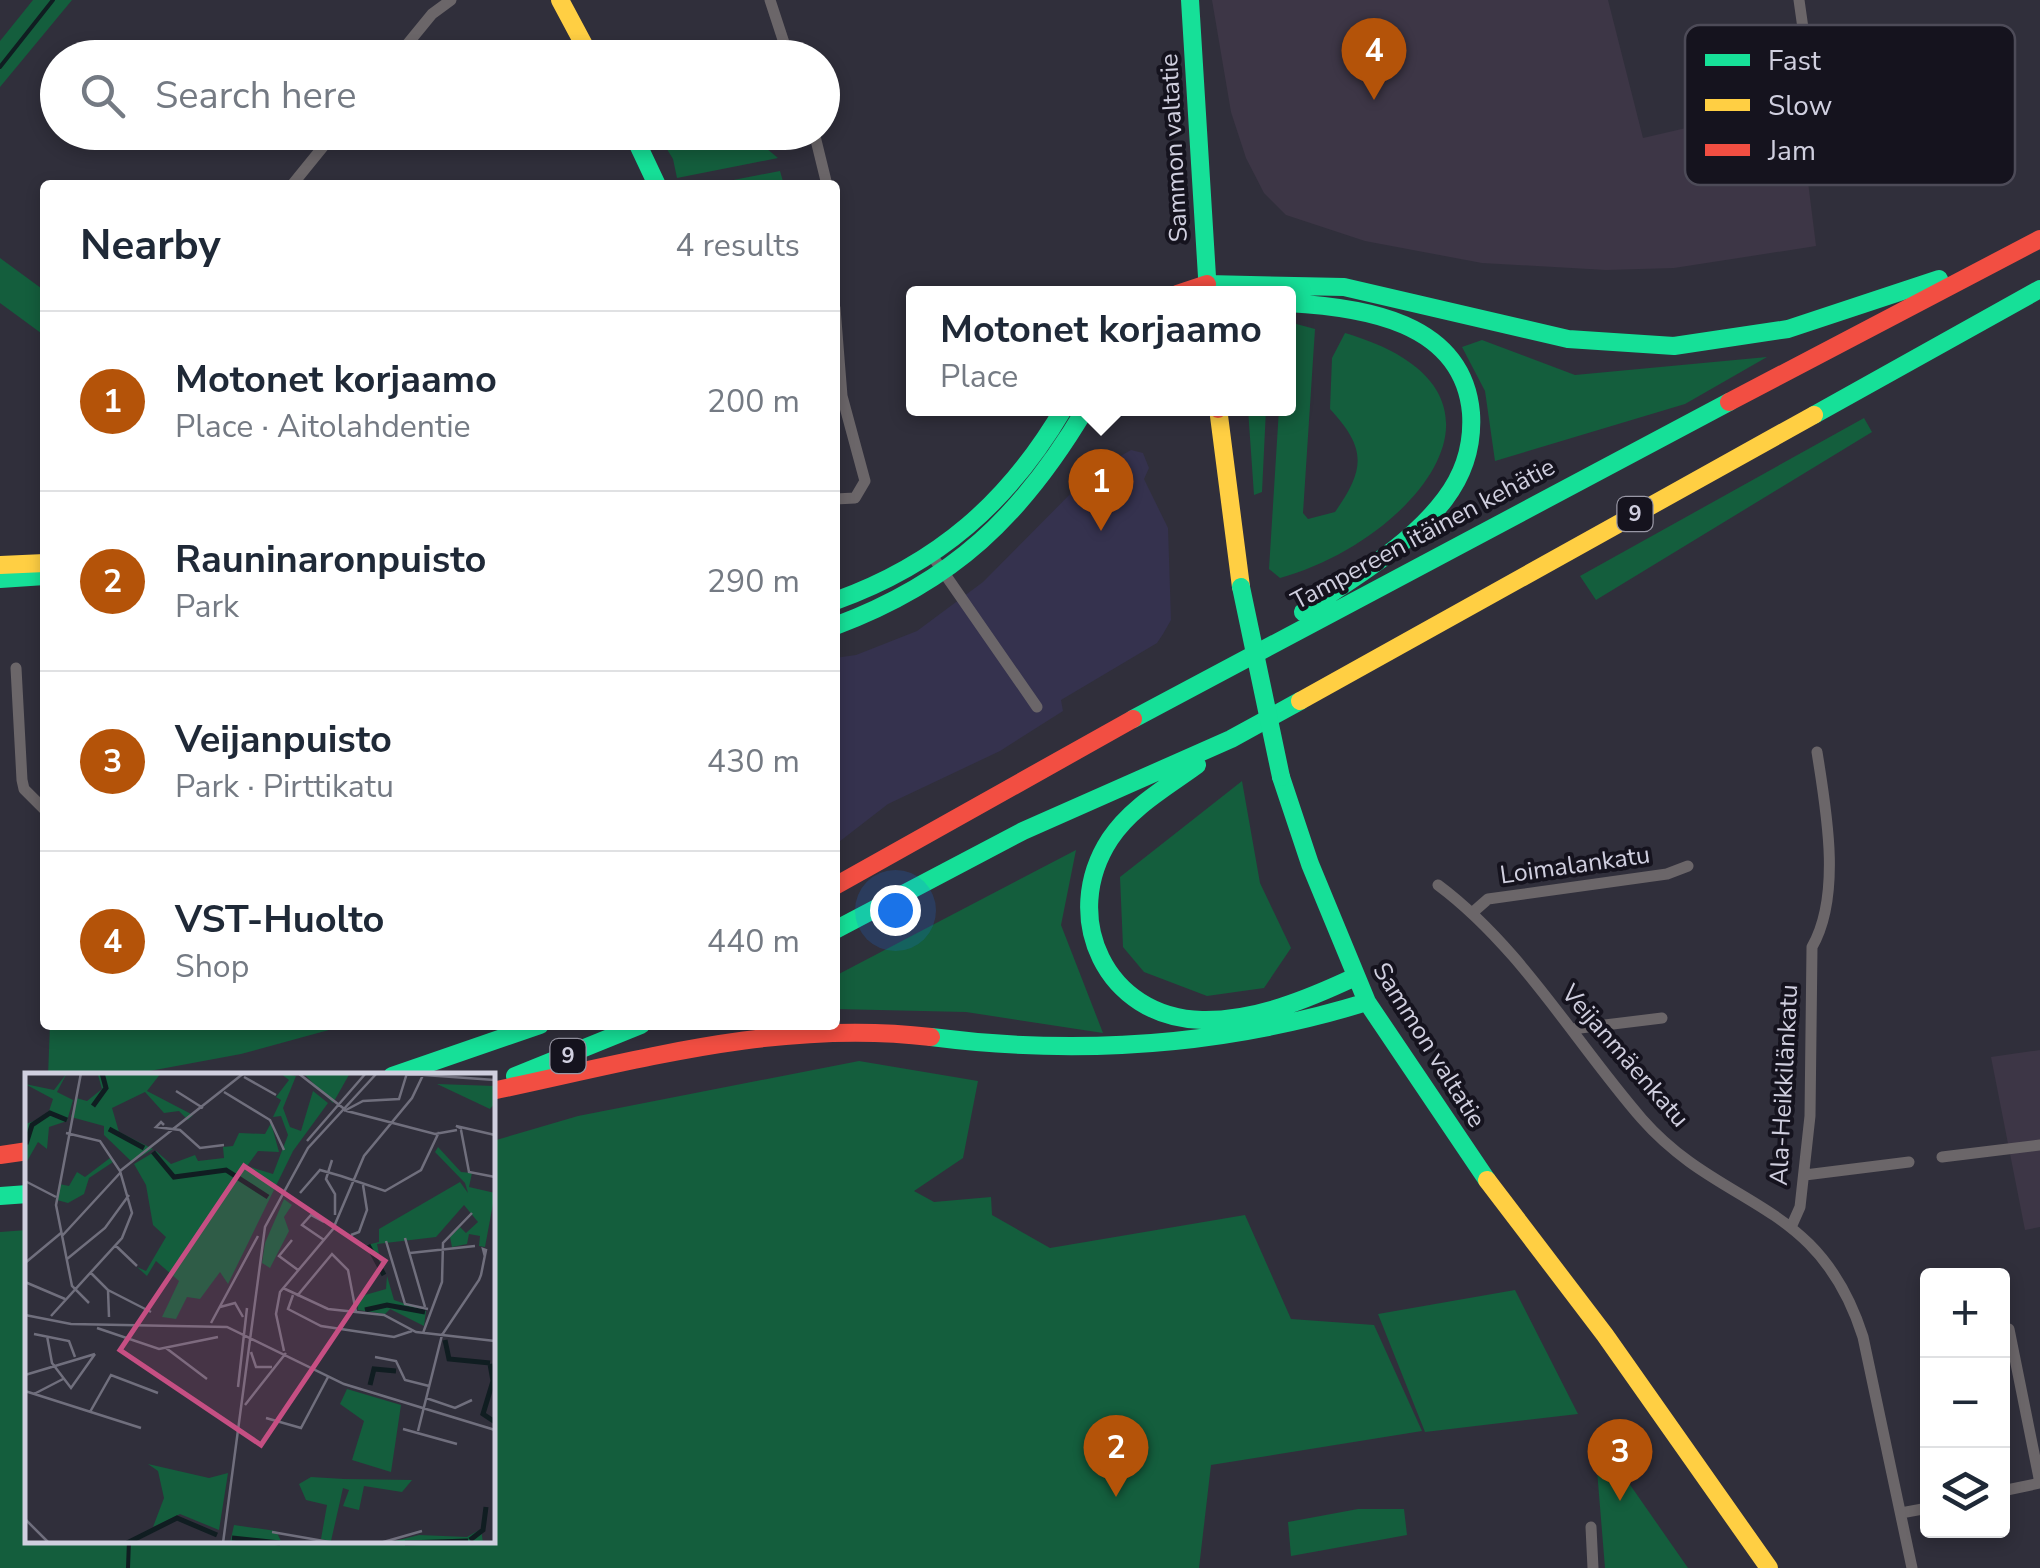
<!DOCTYPE html>
<meta charset="utf-8">
<style>
:root{--surface:#fff;--page:#f6f6f7;--text:#1f2937;--muted:#747a83;--line:#e0e1e3;--accent:#b45309}
body{margin:0;font-family:"Nunito Sans",sans-serif;background:var(--page);color:var(--text)}
.controls{position:absolute;right:30px;bottom:30px;display:grid;overflow:hidden;border-radius:10px;box-shadow:0 5px 15px #0003}
.controls button{width:90px;height:90px;display:grid;place-items:center;padding:0;border:0;border-bottom:2px solid var(--line);background:var(--surface);color:var(--text);font:50px sans-serif}
.you{position:absolute;left:895px;top:910px;width:35px;height:35px;margin:-25px;border:8px solid #fff;border-radius:50%;background:#1a73e8;box-shadow:0 0 0 15px #1a73e833}
.badge{display:grid;place-items:center;width:65px;height:65px;border-radius:50%;background:var(--accent);color:#fff;font-size:32px;font-weight:700}
.pin{position:absolute;translate:-50% -82px;filter:drop-shadow(0 2px 5px #0008)}
.pin::after{content:'';position:absolute;top:52px;width:35px;height:30px;background:inherit;clip-path:polygon(0 0,100% 0,50% 100%)}
.popup{position:absolute;left:906px;top:286px;width:390px;height:130px;box-sizing:border-box;display:grid;place-content:center;border-radius:10px;background:var(--surface);filter:drop-shadow(0 2px 8px #0005);font-size:32px;white-space:nowrap;color:var(--muted)}
.popup b{font-size:38px;color:var(--text)}
.popup::after{content:'';position:absolute;left:50%;top:100%;margin-left:-20px;border:20px solid transparent;border-top-color:var(--surface)}
.list{margin:0;padding:0;list-style:none}
h2{display:flex;justify-content:space-between;align-items:center;height:130px;margin:0;padding:0 40px;font-size:42px}
h2 small{font-size:32px;font-weight:400;color:var(--muted)}
.list li{display:grid;grid-template-columns:65px 1fr auto;gap:30px;align-items:center;box-sizing:border-box;height:180px;padding:0 40px;border-top:2px solid var(--line)}
.list b{display:block;font-size:38px;white-space:nowrap}
.list p{margin:0;font-size:32px;white-space:nowrap;color:var(--muted)}
.list em{font-size:32px;font-style:normal;color:var(--muted)}
.icon{flex:none;width:55px;height:55px;fill:none;stroke:currentColor;stroke-width:2;stroke-linecap:round;stroke-linejoin:round}
.map{position:relative;flex:none;width:2040px;height:1568px;overflow:hidden}
.search{position:absolute;background:var(--surface);box-shadow:0 5px 15px #0003;left:40px;top:40px;width:800px;height:110px;display:flex;align-items:center;gap:25px;box-sizing:border-box;padding:0 35px;border-radius:55px;color:var(--muted);font-size:38px}
.panel{position:absolute;background:var(--surface);box-shadow:0 5px 15px #0003;left:40px;top:180px;width:800px;height:850px;border-radius:10px}
.map>svg:first-child{display:block}
.built{fill:#35324e}
.industrial{fill:#3d3646}
.green{fill:#145e3d}
.lines{fill:none;stroke-linecap:round;stroke-linejoin:round}
.stream{stroke:#101d21;stroke-width:4}
.street{stroke:#6b6669;stroke-width:11}
.fast{stroke:#16e098;stroke-width:18}
.slow{stroke:#ffcf43;stroke-width:18}
.jam{stroke:#f24e42;stroke-width:18}
.fast-bridge{stroke:#16e098;stroke-width:18}
.labels{text-anchor:middle;dominant-baseline:central;stroke-width:8;stroke-linejoin:round;paint-order:stroke}
.shield{fill:#15131e;stroke:#9897a5;stroke-width:2.5}
.shield-label{font-size:22px;font-weight:bold;fill:#d0cfdf}
.street-label{font-size:25px;fill:#d0cfdf;stroke:#15131e}
.inset-river{fill:none;stroke:#101d21;stroke-width:5}
.inset-road{fill:none;stroke:#706f7d;stroke-width:2.5}
.view{fill:#c64f83;fill-opacity:0.15;stroke:#c64f83;stroke-width:5}
.inset-edge{fill:none;stroke:#d0cfdf;stroke-width:5}
.key{fill:#15131e;stroke:#4d4b58;stroke-width:2.5}
.key-label{font-size:28px;fill:#d0cfdf}
</style>
<div class="map">
<svg width="2040" height="1568" viewBox="0 0 2040 1568">
<rect width="100%" height="100%" fill="#302f3b"/>
<!-- built -->
<path class="built" d="M1131 450 1143 453 1149 468 1144 479 1168 528 1171 620 1163 634 1157 643 1061 700 1063 711 1000 751 888 804 835 845V658L856 655 917 631 983 582 1091 473Z"/>
<!-- industrial -->
<path class="industrial" d="M1212 0H1608L1643 138 1798 102 1816 246 1674 268 1606 270 1482 263 1365 241 1286 215 1264 193 1246 158 1231 112Z
M2040 1050V1227L2025 1230 1991 1057Z"/>
<!-- green -->
<path class="green" d="M33 0H72L0 87V41Z
M657 133H748L778 158 677 178 673 159Z
M780 171 784 185H708Z
M0 258 45 291V336L0 303Z
M1289 322 1315 329 1303 513 1308 519 1335 512C1365 469 1367 449 1330 409L1332 358 1345 333C1545 392 1408 543 1280 578L1269 569 1279 409 1288 408Z
M1482 340 1575 375 1767 357 1685 404 1495 461 1485 391 1462 347Z
M1248 409H1266L1262 492 1254 495Z
M1864 418 1872 432 1596 600 1580 576Z
M1242 781 1260 883 1291 948 1264 988 1207 996 1144 972 1123 947 1120 877Z
M1076 850 1061 925 1103 1033 966 1012 835 1009V976Z
M50 1025H347L241 1054 128 1075 48 1076Z
M859 1061 978 1081 963 1158 914 1191 934 1202 991 1197 992 1215 1050 1248 1245 1215 1291 1319 1374 1325 1422 1431 1211 1465 1199 1568H0V1232L27 1230 28 1540H492L493 1141 578 1116Z
M1515 1290 1578 1414 1425 1432 1378 1314Z
M1594 1433 1688 1568H1605Z
M1358 1509H1404L1407 1535 1291 1556 1288 1522Z"/>
<g class="lines">
<!-- stream -->
<path class="stream" d="M0 67 53 0
M128 1568 129 1540"/>
<!-- street -->
<path class="street" d="M770 0 789 58
M1799 0 1813 99
M396 58 432 14 451 0
M814 132 827 185
M292 185 335 132
M835 308 842 396 865 481 855 498 835 499
M933 557 1037 707
M16 668 22 780 24 789 45 810
M1438 885C1521 947 1575 1042 1642 1119 1722 1210 1819 1198 1863 1337L1912 1568
M1472 913 1488 899 1667 874 1688 866
M1572 1029 1662 1018
M1942 1157 2040 1145
M1805 1175 1909 1162
M1792 1225 1800 1207 1810 1116 1812 947C1842 895 1826 809 1817 752
M2009 1329 2040 1483
M2002 1491 2040 1483
M1901 1513 1928 1508
M1591 1527 1593 1568"/>
<!-- fast -->
<path class="fast" d="M1190 0 1208 293
M632 132 657 185
M1207 284 1344 287 1568 339 1674 346 1788 329 1939 279
M1288 303C1362 307 1463 321 1471 413 1473 444 1464 474 1445 499 1409 547 1352 578 1303 612
M1814 415 2040 289
M0 579 45 576
M835 601C938 564 1009 502 1064 408
M835 626C953 582 1022 516 1086 408
M1133 719 1729 402
M1197 765C1167 787 1131 807 1110 839 1059 917 1106 1018 1202 1020 1255 1021 1308 999 1355 977
M1281 777 1310 864 1367 1002 1487 1180
M835 930 1023 831 1231 739 1300 701
M931 1037C1079 1056 1224 1046 1367 1002
M392 1076 540 1025
M515 1076 641 1025
M0 1196 28 1194"/>
<!-- slow -->
<path class="slow" d="M560 0 591 58
M1218 408 1241 587
M0 565 45 563
M1300 701 1814 415
M1487 1180 1605 1335 1769 1568"/>
<!-- jam -->
<path class="jam" d="M1177 294 1207 284
M1729 402 2040 239
M1218 408V409
M835 886 1133 719
M492 1091C639 1060 780 1019 931 1037
M0 1155 28 1151"/>
<!-- fast-bridge -->
<path class="fast-bridge" d="M1241 587 1281 777"/>
</g>
<g class="labels">
<!-- shield labels -->
<g class="shield">
<rect x="1617.5" y="497" width="35" height="34" rx="8"/>
<rect x="550.5" y="1039" width="35" height="34" rx="8"/>
</g>
<g class="shield-label">
<text x="1635" y="514">9</text>
<text x="568" y="1056">9</text>
</g>
<!-- street labels -->
<g class="street-label">
<text transform="translate(1174 148) rotate(-93)">Sammon valtatie</text>
<text transform="translate(1423 534) rotate(-28)">Tampereen itäinen kehätie</text>
<text transform="translate(1575 865) rotate(-8)">Loimalankatu</text>
<text transform="translate(1429 1045) rotate(58)">Sammon valtatie</text>
<text transform="translate(1625 1056) rotate(49)">Veijanmäenkatu</text>
<text transform="translate(1784 1085) rotate(-87)">Ala-Heikkilänkatu</text>
</g>
</g>
<!-- overview -->
<g transform="translate(25 1073)">
<rect width="470" height="470" fill="#302f3b"/>
<path d="M42 0 32 19 48 27 42 48 24 54 22 76 13 69 1 90 0 51 22 44 28 26 0 11 29 17ZM65 0H136L122 18 168 42 163 47 154 38 139 40 120 19 87 35 94 59 128 76 107 89 79 62V53L46 44 51 25 62 28 77 16 73 2ZM255 0 271 3 258 35 265 54 276 58 288 18 303 30 268 78 203 211 195 199 175 226 162 224 151 246 137 244 154 208 131 188 122 203 112 194 121 198 141 164 128 152 121 112 109 91 131 78 146 91 170 82 173 88 199 85 198 74 208 73 214 60 240 61 246 50 254 79 233 78 222 93 248 101 263 62 256 43 248 44 256 27 251 24 264 7ZM278 0 294 1 325 0 308 30ZM412 11 470 13V30L465 36ZM413 74 436 99 447 100 444 114 470 120 460 174 454 173 455 163 444 161 442 171 427 174 425 164 435 154 441 160 453 149 439 132 411 164 352 171 358 202 342 172 354 169V156L435 109 443 120 440 110 410 79ZM85 85 88 89 64 105 59 121 43 130 32 127 34 111 44 113 52 99 60 104ZM259 126 267 132 259 144 264 158 245 195 237 190 240 170ZM362 203 369 227 401 238 399 253 365 236 360 241 333 237V224L361 216ZM322 316 376 332 366 399 327 387 339 348 315 331ZM123 391 184 405 203 400 194 457 155 441 128 454 139 425 133 398ZM286 404 319 406 387 407 377 419 339 413 334 437 318 433 324 417 318 415 306 468 296 466 302 432 281 427 274 411ZM209 452 251 458 257 470H205ZM456 456 458 470H362L394 462 442 464Z" fill="#145e3d"/>
<path class="inset-river" d="M68 33 81 15 77 0M84 56 119 75M1 71 7 52 25 40 42 47M128 79 149 104 201 97 243 124M343 172 359 202M340 237 362 232 400 239M420 267 424 286 465 290M465 291 468 308 458 341 470 349M345 312 349 296 371 298M207 465 255 470M445 467 458 457 461 434M102 470 152 445 192 462M380 470 443 468"/>
<path class="inset-road" d="M56 0 31 132 47 213 64 230M273 0 322 38 410 61 432 57M371 0 470 7M219 4 251 22M151 18 178 35M199 19 245 47 259 77M319 38 338 28 374 26 382 0M139 52 136 49 131 54 155 57 175 75 199 72M437 56 431 53 470 62M436 57 444 99 470 104M282 68 341 0M307 87 301 106 310 121V142M95 98 219 0M316 103 360 118 396 97 414 59M0 108 31 124M275 120 295 97 316 103M299 149 286 142 277 152 299 167M326 162 334 159 342 137 338 112M37 163 95 100M380 165 400 234M267 167 254 183 273 197M361 168 380 231 403 236M90 172 112 193M385 180 450 173M42 186 80 155 104 122M0 190 36 160M65 199 83 217 84 244M0 209 40 226M258 215 303 236 359 242 391 259 470 268M83 217 126 239M268 222 263 236 296 253 369 264 387 258M272 223 307 181 323 197 331 239M195 234 210 230 218 244M0 242 46 251 202 254 319 311 470 357M26 243 97 165 107 140 95 98 75 68 41 60M186 250 233 163M72 255 134 276 193 264M398 260 417 209 418 170 447 140M9 261 44 268 50 284M22 263 27 290 46 315 70 281M141 275 182 306M259 278 251 241 255 219 308 156 339 83 387 25 399 0M226 279 231 294H247M350 284 371 288 380 307 404 313M0 302 70 281M213 314 222 235M0 318 116 355M9 321 38 306M401 325 430 335 447 327M220 332 261 280M65 339 86 302 133 320M241 345 276 355 303 304M378 356 432 371M393 358 417 262 454 207 456 202 461 177 458 176 460 184M0 446 24 470M247 459 310 470M198 470 240 154 283 75 352 0M355 470 397 458"/>
<path class="view" d="M219 93 360 188 236 372 95 277Z"/>
<rect width="470" height="470" class="inset-edge"/>
</g>
<!-- legend -->
<rect x="1685" y="25" width="330" height="160" rx="15" class="key"/>
<rect x="1705" y="54" width="45" height="12" fill="#16e098"/>
<rect x="1705" y="99" width="45" height="12" fill="#ffcf43"/>
<rect x="1705" y="144" width="45" height="12" fill="#f24e42"/>
<g class="key-label">
<text x="1768" y="70">Fast</text>
<text x="1768" y="115">Slow</text>
<text x="1768" y="160">Jam</text>
</g>
</svg>
<div class="controls">
<button>+</button>
<button>−</button>
<button><svg class="icon" aria-label="layers" viewBox="0 0 24 24"><path d="M12 4l9 5-9 5-9-5zM3 14l9 5 9-5"/></svg></button>
</div>
<div class="you"></div>
<div class="pin badge" style="left:1101px;top:531px">1</div>
<div class="popup"><b>Motonet korjaamo</b>Place</div>
<div class="pin badge" style="left:1116px;top:1497px">2</div>
<div class="pin badge" style="left:1620px;top:1501px">3</div>
<div class="pin badge" style="left:1374px;top:100px">4</div>
<div class="search"><svg class="icon" aria-label="search" viewBox="0 0 24 24"><circle cx="10" cy="10" r="6"/><path d="M15 15l6 6"/></svg>Search here</div>
<section class="panel">
<h2>Nearby<small>4 results</small></h2>
<ul class="list">
<li><span class="badge">1</span><div><b>Motonet korjaamo</b><p>Place · Aitolahdentie</p></div><em>200 m</em></li>
<li><span class="badge">2</span><div><b>Rauninaronpuisto</b><p>Park</p></div><em>290 m</em></li>
<li><span class="badge">3</span><div><b>Veijanpuisto</b><p>Park · Pirttikatu</p></div><em>430 m</em></li>
<li><span class="badge">4</span><div><b>VST-Huolto</b><p>Shop</p></div><em>440 m</em></li>
</ul>
</section>
</div>
